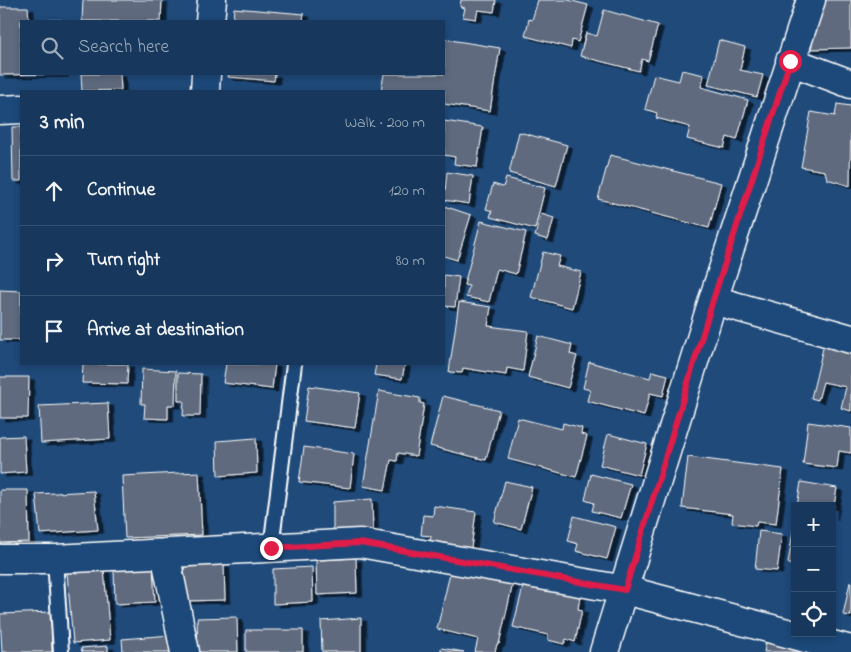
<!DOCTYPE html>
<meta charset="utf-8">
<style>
:root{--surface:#17385c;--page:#244365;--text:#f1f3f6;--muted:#9eacbb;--line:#365272}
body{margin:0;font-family:"Indie Flower",sans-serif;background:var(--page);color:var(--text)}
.controls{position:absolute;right:15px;bottom:15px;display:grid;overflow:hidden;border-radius:0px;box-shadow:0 2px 8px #0003}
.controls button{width:45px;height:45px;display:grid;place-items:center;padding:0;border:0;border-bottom:1px solid var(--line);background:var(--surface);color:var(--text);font:25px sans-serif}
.stop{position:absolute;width:15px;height:15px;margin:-11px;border:4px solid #e11d48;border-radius:50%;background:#fff}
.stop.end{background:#e11d48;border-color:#fff;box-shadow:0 1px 5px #0008}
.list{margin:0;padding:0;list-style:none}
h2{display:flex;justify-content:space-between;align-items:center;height:65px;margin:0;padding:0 20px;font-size:21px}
h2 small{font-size:16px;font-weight:400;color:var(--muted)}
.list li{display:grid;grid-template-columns:32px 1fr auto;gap:15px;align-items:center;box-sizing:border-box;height:70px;padding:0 20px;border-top:1px solid var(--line)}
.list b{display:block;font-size:19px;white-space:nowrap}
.list em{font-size:16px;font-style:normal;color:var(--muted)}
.icon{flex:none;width:28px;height:28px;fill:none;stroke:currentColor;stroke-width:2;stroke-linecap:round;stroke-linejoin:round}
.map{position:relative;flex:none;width:851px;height:652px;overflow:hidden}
.search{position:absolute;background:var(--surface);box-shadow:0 2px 8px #0003;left:20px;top:20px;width:425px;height:55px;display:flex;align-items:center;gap:12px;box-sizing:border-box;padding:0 18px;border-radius:0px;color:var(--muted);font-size:19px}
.panel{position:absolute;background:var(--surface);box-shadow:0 2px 8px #0003;left:20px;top:90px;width:425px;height:275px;border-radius:0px}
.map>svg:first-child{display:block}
.building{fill:#5e6b7e;stroke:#fff;filter:url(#shadow)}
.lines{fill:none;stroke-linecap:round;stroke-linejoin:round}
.lane-casing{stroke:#fff;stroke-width:18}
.street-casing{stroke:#fff;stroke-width:31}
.lane{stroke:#1f4a7a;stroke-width:14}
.street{stroke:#1f4a7a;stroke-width:28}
.route{stroke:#e11d48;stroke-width:6}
</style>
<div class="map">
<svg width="851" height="652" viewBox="0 0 851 652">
<defs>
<filter id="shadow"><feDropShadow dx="5.5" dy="3" stdDeviation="0" flood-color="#0009"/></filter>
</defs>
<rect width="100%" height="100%" fill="#1f4a7a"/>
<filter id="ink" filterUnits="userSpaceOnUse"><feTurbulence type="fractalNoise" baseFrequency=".02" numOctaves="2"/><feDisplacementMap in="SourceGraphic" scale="10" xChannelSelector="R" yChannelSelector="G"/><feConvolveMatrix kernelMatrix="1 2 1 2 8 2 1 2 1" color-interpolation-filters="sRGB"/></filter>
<g filter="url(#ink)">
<!-- building -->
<path class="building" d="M83 0H162L161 21H82Z
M461 0H496L494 12 478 10 476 19 463 17 465 8 460 7Z
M538 0H568L588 5 578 42 572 40 571 48 525 36 529 19 532 20Z
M808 0H851V48L808 49Z
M0 7H28L29 20H62V21H21V74H63L0 75Z
M234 8 304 14 303 21H233Z
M604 10 658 25 648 61 642 59 639 71 580 56 586 33 597 36Z
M444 39 500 48 490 111 444 104V91H381L384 74H444Z
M719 40 745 47 740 70 763 75 757 97 708 85Z
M682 70 704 75 701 87 748 100 737 140 727 137 724 148 687 139 690 127 656 118 657 113 645 109 654 75 679 81Z
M81 74H120L121 90 82 91Z
M229 74H275L274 81 228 77Z
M837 104 851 106 850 186 827 179 825 171 801 167 811 112 835 116Z
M444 121 483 127 477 167 454 164 455 157 444 155Z
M12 127H21V181H13Z
M519 132 567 145 556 186 509 173Z
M610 155 721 183 709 228 598 199Z
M447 172 473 176 469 204 444 200Z
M506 178 545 188 535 229 490 217 492 211 486 209 493 184 503 187Z
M444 206 471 215 457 260 444 256Z
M541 214 554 218 548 240 535 236Z
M481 221 526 232 516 274 497 269 489 302 466 297 469 286 464 285Z
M543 252 560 256 557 266 581 272 572 308 531 297Z
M444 275 459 277 455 307 444 306Z
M0 290 21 291V340H0Z
M459 302 491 307 488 326 528 331 523 371 507 368 506 375 463 368 462 373 449 372Z
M538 336 572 345 570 354 577 356 568 388 528 377Z
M824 344 851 350V411L841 408 846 387 823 382 818 400 811 398Z
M589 362 650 378 652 371 668 375 663 396 650 393 644 416 587 401 590 390 583 388Z
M83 364H128L127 384 82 383Z
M226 364H275L272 389 223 383Z
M376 364H405L402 379 374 375Z
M142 369 176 371 175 405H168V419L144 418 145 404H141Z
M178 373 201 374 200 416H183L184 401H178Z
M0 377H29L28 418H0Z
M309 386 360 393 355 428 304 421Z
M379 391 420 398V403L424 404 416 456 398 453 397 461 391 460 385 490 363 486Z
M443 396 499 410 486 460 430 446Z
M108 403 110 439 41 443 39 406Z
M518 418 562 429 563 423 582 428 581 434 587 436 576 477 508 459Z
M808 422 851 428V453L839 451 837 468 803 464Z
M608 434 647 444 639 475 600 465Z
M24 436 26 472 0 474V437Z
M256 438 257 473 218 476 217 441Z
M304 447 354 454 350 488 299 482Z
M688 457 783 469 776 524 757 522 756 526 732 523 733 514 682 508Z
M199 472 202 535 125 538 122 476Z
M591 474 631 484 621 518 592 511 594 503 585 500Z
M505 481 532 487 521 529 494 522Z
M801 482 837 488 832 517V506H797Z
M0 490H28L29 542 0 543Z
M94 491 98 530 40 534 36 494Z
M372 499 373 534 333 537V502Z
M434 506 476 512 471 548 430 542 431 536 421 535 423 515 433 516Z
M574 516 616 527 607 559 576 551 578 544 568 541Z
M795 519V568L788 563Z
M759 531 782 534 777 571 755 569Z
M356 558 357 593 317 595 316 560Z
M224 564 225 600 186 601 184 566Z
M153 567 155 602 115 604 114 569Z
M312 567 313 602 273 604V569Z
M104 569 110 640 73 643 67 572Z
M451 569 513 583 499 644H497L495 652H475L478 639 437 629Z
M850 582H851V616L843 615Z
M524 583 580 596 578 609 582 610 575 642 566 639 564 644 548 640V635L513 627Z
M51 612 52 652H2L0 614Z
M237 617 238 652H198L197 618Z
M361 618V652H322L321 621Z
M246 630H303V652H246Z
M171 635 172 652H123L122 639Z
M766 642 804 647 803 652H764Z
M108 646V652H82L81 648Z
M441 648 464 652H441Z"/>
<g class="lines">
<defs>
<path id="lane" d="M271 548 294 364
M55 559 61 652"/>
<path id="street" d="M210 21 212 0
M790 61 851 84
M205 91 206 74
M0 110 21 109
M713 300 851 339
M165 553 185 652
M0 559H55L360 543 625 590 851 650
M604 652 713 300 811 0"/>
</defs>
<!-- lane casing -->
<use href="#lane" class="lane-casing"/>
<!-- street casing -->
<use href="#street" class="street-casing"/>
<!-- lane -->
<use href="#lane" class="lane"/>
<!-- street -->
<use href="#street" class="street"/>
</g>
</g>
<g class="lines" filter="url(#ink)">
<!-- route -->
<path class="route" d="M271 548 360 543 625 590 713 300 790 61"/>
</g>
</svg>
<div class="controls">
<button>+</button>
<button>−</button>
<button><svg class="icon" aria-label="locate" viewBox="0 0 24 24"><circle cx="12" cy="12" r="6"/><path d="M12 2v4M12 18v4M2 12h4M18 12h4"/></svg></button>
</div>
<div class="stop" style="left:790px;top:61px"></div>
<div class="stop end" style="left:271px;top:548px"></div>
<div class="search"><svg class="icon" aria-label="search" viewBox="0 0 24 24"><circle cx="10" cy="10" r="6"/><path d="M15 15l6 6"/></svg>Search here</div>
<section class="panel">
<h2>3 min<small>Walk · 200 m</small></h2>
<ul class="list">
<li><svg class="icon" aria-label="ahead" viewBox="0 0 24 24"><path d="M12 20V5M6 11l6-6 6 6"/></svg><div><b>Continue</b></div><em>120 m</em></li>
<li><svg class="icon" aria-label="right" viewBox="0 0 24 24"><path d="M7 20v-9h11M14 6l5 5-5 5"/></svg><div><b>Turn right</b></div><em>80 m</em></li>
<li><svg class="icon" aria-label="arrive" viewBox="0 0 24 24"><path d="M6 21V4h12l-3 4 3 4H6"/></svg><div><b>Arrive at destination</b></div></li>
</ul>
</section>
</div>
